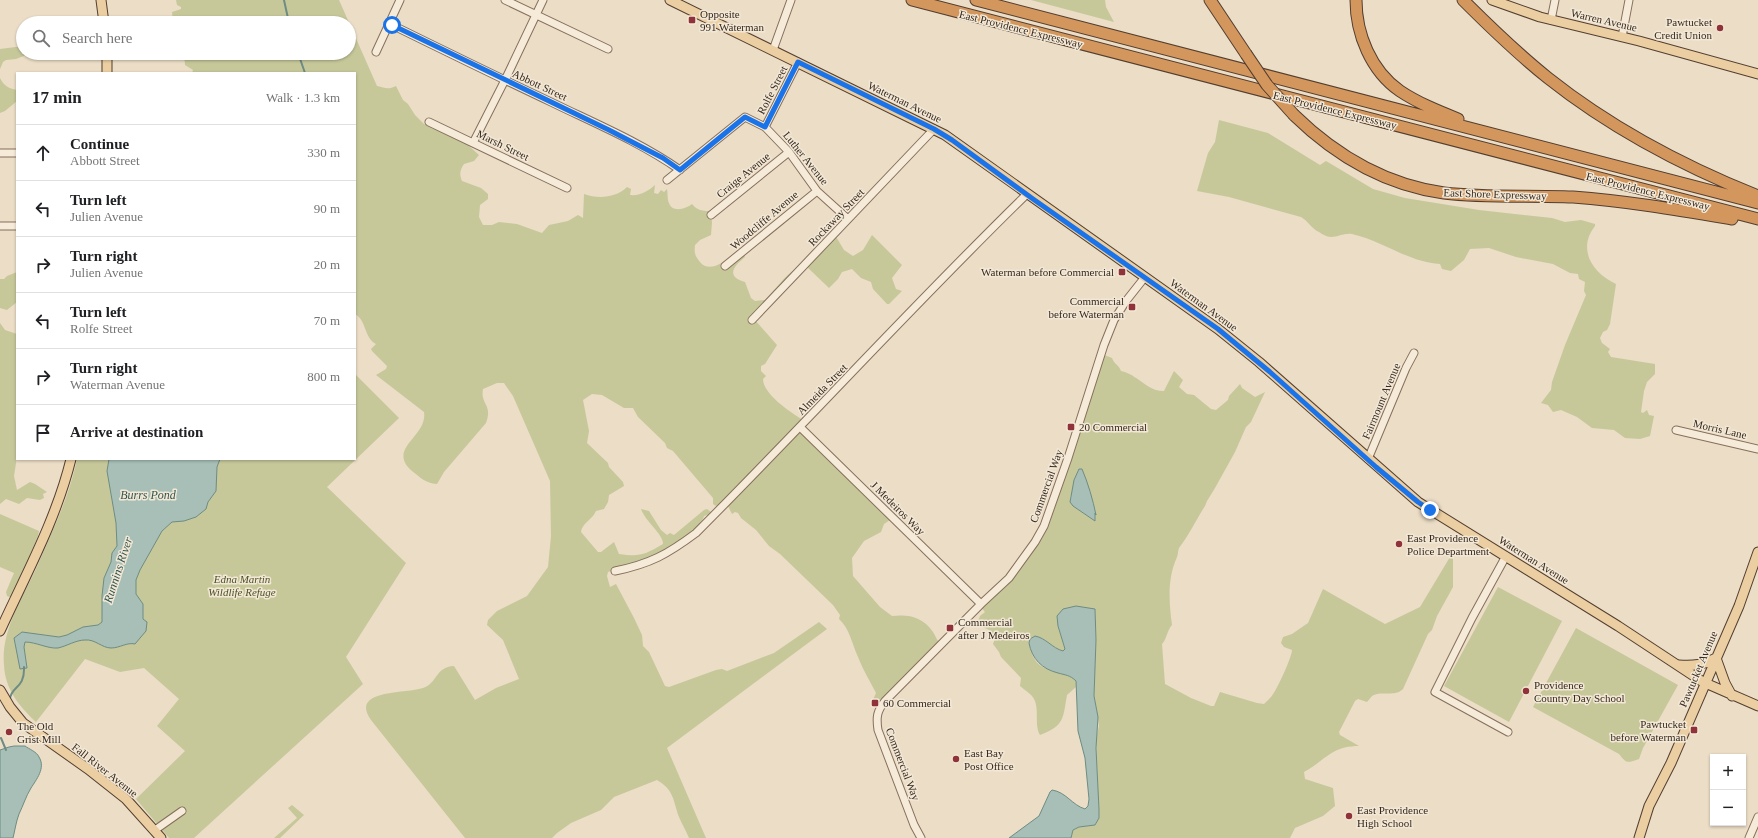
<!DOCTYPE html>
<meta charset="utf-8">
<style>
:root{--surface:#fff;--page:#f6f6f6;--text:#202124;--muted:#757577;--line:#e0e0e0}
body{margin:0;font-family:Georgia,serif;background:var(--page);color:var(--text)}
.controls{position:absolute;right:12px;bottom:12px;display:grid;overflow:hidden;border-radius:0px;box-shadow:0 1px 3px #0004}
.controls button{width:36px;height:36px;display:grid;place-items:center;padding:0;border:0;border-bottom:1px solid var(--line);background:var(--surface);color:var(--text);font:20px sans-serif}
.stop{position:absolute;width:12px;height:12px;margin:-9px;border:3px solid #1a73e8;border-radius:50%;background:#fff}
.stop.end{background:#1a73e8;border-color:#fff;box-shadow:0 1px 4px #0008}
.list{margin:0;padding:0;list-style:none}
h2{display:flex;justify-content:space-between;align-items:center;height:52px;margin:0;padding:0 16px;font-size:17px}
h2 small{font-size:13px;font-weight:400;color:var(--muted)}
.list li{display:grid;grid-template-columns:26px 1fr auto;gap:12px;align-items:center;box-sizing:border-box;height:56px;padding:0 16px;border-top:1px solid var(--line)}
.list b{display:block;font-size:15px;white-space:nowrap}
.list p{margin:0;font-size:13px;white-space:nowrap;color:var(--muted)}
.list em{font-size:13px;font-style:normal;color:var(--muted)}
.icon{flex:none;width:22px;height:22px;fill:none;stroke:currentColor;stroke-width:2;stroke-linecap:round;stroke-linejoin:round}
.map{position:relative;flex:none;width:1758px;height:838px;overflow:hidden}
.search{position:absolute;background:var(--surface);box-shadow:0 1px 3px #0004;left:16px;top:16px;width:340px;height:44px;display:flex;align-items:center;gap:10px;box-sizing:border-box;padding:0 14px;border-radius:22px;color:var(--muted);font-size:15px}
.panel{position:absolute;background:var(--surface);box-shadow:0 1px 3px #0004;left:16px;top:72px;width:340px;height:388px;border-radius:0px}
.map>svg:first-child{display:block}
.green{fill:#c6c89a;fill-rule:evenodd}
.water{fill:#a7bfb6;stroke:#6e8c83}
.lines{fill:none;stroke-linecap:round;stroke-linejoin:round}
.stream{stroke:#6e8c83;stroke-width:2}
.minor-casing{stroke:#856f5d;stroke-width:9}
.major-casing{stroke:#533e31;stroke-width:11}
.highway-casing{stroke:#533e31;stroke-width:13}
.minor{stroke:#f6ebd8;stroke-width:7}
.major{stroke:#ebcea1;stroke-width:9}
.highway{stroke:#d3975d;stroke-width:11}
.highway-bridge-casing{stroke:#533e31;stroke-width:13;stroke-linecap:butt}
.highway-bridge{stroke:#d3975d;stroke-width:11}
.route{stroke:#1a73e8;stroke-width:5}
.poi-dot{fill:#8f3239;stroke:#f3e8d5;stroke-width:1.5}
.labels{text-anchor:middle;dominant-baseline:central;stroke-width:3;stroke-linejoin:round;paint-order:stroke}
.poi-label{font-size:11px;fill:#362920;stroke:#f3e8d5;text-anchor:start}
.street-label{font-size:11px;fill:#362920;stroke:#f3e8d5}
.park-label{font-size:11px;font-style:italic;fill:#4a5128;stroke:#f3e8d5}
.water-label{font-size:12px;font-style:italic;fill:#305550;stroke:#f3e8d5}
</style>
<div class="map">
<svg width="1758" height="838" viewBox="0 0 1758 838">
<rect width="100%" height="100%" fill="#ebddc6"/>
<!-- green -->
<path class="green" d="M176 0H339L377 86C385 88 388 90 396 86L403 100 408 104 415 115 424 124 433 129 436 126 471 144 469 146 479 155 474 161 464 164C460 170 459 174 462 181L481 188 488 194V199L480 205 479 217 483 225H492L499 222 517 224 542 233 549 225 568 221 578 215 583 218 584 194C598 199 616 198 627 187L631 189 630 195C641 196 648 191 655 185L654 193 658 194 661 190 664 192 667 189C668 193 667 199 669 203 672 213 686 209 692 204 697 210 701 211 710 211L712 222 711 235 700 240 695 245C694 253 695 256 700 262 711 276 731 256 741 249L745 257C734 266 725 276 745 282L751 298 755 301 765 300C771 294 789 271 795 270L754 319 777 345 765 364 761 366V371L766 376 763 379C763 394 790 412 803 420L802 426 893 518 884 524 881 532 864 541 852 558 853 576 880 607 892 616C909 614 923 617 933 632 936 637 937 641 942 645L876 712 875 705 872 702 876 693C870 681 863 670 858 657 852 644 850 629 839 619L840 615 833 605 780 554 769 546 756 530 741 518 738 513 735 512 732 514 727 504 716 506 713 504V498L673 451 667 448 665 443 638 417 633 408H624L602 395 592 394 583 400 589 431 587 443 608 463 609 467 623 482 624 486 609 495 608 502 604 509 596 511C593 519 582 523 581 532L598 552H601L614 542 619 554C640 557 644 555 663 544 663 534 645 521 641 509L649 511 661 530 667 535 670 533 674 535 704 510 707 509 711 512V514L704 516C702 527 669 552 658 558 646 564 626 567 613 570L608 572 607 576 610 587 616 584 634 618 642 635 643 646 649 652 665 686 669 687 716 670 722 669 727 671 774 653 819 622 827 629 667 748 706 838H689C686 831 682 824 679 817 673 800 674 790 657 780L614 797 601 810 571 823 557 833 552 838H465L371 720C349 689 406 694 423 688 438 683 435 667 454 666L475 700 496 688 519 679 503 640 487 625 488 620 497 611 527 596 548 567 551 536 550 481 513 396 504 383H497L483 389C480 405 493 404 486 423L444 472 437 484C425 483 421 478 412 471 386 448 428 437 424 412L376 375 386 369 387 366 372 351 371 349 376 344C364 338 367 321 355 314V73H192L193 70 185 65 184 53H349V23H173L172 12 181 9V7L177 5Z
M1031 0H1105L1106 7 1114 22Z
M23 46V53H39L29 54 16 59 6 60 3 62 0 69V49Z
M0 78C4 86 8 88 17 90V101L5 111 0 113Z
M1219 120 1268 133 1320 165 1326 161 1373 189 1405 198 1479 210 1552 218 1565 222 1581 220 1595 224V226C1577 249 1592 273 1616 284L1610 324 1607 330 1603 332 1600 338 1602 343 1610 349 1608 352 1611 357 1655 364V374L1647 382 1644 391 1641 412 1643 413 1647 410 1649 415 1654 416 1650 436 1640 439 1625 438 1614 430 1592 428 1577 417 1561 410 1553 412 1548 405 1541 403 1551 390 1552 382 1565 345 1586 295 1584 291 1585 282 1579 279 1578 274 1570 273 1553 264 1516 257 1489 248 1470 249 1464 260 1451 271 1442 269 1440 264C1408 262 1383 241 1352 234 1344 233 1338 237 1331 237 1327 237 1322 234 1319 232 1312 229 1308 221 1301 217L1229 197 1197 191 1208 153 1215 142Z
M835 235 844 250 853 256 863 250 872 235 902 265 892 278 896 289 902 291 889 304H887L873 289 871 282 861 278 852 269 842 272 838 279 829 288 806 266Z
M17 272V302L7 310 0 308V279H4L7 276Z
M0 323 5 330 17 334V457L14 476 17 490 30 482 35 484 47 492 43 494 44 498 40 500 27 498 19 504 6 499 0 504Z
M1102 354 1112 358C1114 364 1119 365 1121 371 1137 374 1148 392 1164 391L1174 371 1183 380 1179 387 1187 394 1194 395 1211 409 1216 410 1228 400 1229 396 1240 384 1242 388 1255 397 1265 392 1251 422 1246 427 1235 452 1215 488 1207 501 1205 506C1196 520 1189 535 1179 548 1178 550 1178 555 1177 557 1167 579 1169 602 1172 625 1167 630 1167 639 1162 644L1165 684 1191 698 1211 706H1214L1220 692 1257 703 1264 704C1267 701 1269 699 1271 697 1276 692 1292 657 1292 650L1284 647 1281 643 1283 637 1292 634 1308 623 1323 589 1385 624 1420 607 1453 552V587L1437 616 1432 630 1428 634 1403 689C1395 697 1382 691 1374 695 1371 696 1370 699 1367 702L1358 699 1355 701 1339 732 1340 735 1359 746C1331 746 1326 760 1304 772L1305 779 1333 788 1335 806 1323 816 1295 828 1290 838H1071L1073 830 1079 827 1095 825 1099 818 1096 738 1099 726 1094 696 1096 640 1095 609 1058 626 1065 649 1063 651C1053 648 1045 638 1035 636L1030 639C1030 681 1068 666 1075 680 1076 681 1076 686 1076 687L1067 695C1063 717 1065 726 1040 735 1033 723 1042 704 1030 694 1027 691 1023 689 1020 686L1021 678 1001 657 999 652 993 644 995 638 991 631 977 624 980 616 985 612 979 605 987 599 1034 545ZM1082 469 1096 514 1095 513V521L1073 506 1070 498Z
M355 374 399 418 327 487 406 563 346 657 363 684 194 838H169L136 799 185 751 157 726 179 699 144 668 120 672 85 659 36 722C19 706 5 689 4 665 1 632 21 600 35 571 51 534 69 498 77 459H355Z
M0 514 39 531 38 536 12 598 7 596 6 592 14 573 0 567Z
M1498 587 1562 621 1509 722 1444 686Z
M1576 628 1678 685 1643 748 1639 759C1627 763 1627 764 1619 754L1533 707Z
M292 805 304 815 280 838H274L297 818 288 808Z"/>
<!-- water -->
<path class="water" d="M109 459H220L217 467 216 491 208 502 206 509 196 517 184 521 172 522 162 531 140 570 136 580V594L143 604V619L147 622 146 631 135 644C127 642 120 648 111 648 102 648 95 639 85 640 76 640 67 646 58 648 48 649 36 642 25 642L24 647 27 668 20 669 14 638 22 632 59 637 67 635 83 627 98 625 102 622V596L104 578 111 562 112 553 117 546 116 523 107 471Z
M1079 469H1082C1088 483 1093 500 1096 515L1095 513V521L1073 506 1070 502 1074 480Z
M1076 606 1095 609 1096 640 1094 696 1098 717 1096 748 1099 809V818L1095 825 1079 827 1073 830 1071 838H1009L1039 816 1050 792 1052 790C1066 792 1072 805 1085 809L1088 806 1089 799 1085 758 1078 731 1076 681C1070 675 1065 675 1058 673 1042 669 1032 659 1029 643L1030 639 1035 636C1046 638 1052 648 1063 651L1065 649 1058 626 1057 616 1063 609Z
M14 746H25C29 749 37 752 39 757 46 768 36 780 31 788 26 796 23 806 19 814 16 822 15 830 13 838H0V750L9 747Z"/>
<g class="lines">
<!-- stream -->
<path class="stream" d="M284 0 289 23
M298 53 305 73
M10 699C11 686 25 689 24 667
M1 738 6 750"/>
<defs>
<path id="minor" d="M505 0 608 49
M1551 20 1555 0
M390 22 392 25C445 51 498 77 551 102 594 123 640 142 680 170
M1622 37 1629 0
M773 50 791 0
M376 52 400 0
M429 122 567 188
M765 127 798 62
M473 143 506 78 543 0
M0 153H17
M667 180 745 117 765 127 789 152 817 191 848 219
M711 215 789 152
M0 226H17
M725 266 817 191
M752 320 934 129
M800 427 981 604
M1676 430 1758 449
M1368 459 1406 368 1414 353
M1506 556 1472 618 1435 692 1508 732
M615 571C650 564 668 554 696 533 808 421 914 304 1027 194
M155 830 182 811
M921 838 914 825 878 730C876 717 877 711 885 701L981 604 1009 578 1035 542 1044 526 1068 458 1104 345 1114 320 1126 301 1145 277
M1749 838 1758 817"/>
<path id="major" d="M101 0 104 23
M670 0 945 135 1218 329 1259 362 1418 502 1618 626 1703 682 1758 706
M1492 0 1540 17 1639 41 1758 74
M107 53V73
M0 631C26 574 56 520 71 459
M1679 665C1693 666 1704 665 1716 658L1725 683 1732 696
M0 690 10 707 23 723 88 769 126 799 161 838
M1639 838 1649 806 1671 763 1739 606 1758 552"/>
<path id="highway" d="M912 0 1758 219
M976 0 1758 203
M1210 0 1246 54
M1356 0C1356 34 1371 71 1400 91 1418 103 1438 111 1458 119
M1463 0C1490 27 1518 54 1548 78 1611 128 1683 166 1758 196
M1294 115C1335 155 1386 185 1444 193 1486 198 1530 195 1573 197 1627 201 1679 210 1732 219"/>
</defs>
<!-- minor casing -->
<use href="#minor" class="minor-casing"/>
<!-- major casing -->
<use href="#major" class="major-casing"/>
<!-- highway casing -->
<use href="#highway" class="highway-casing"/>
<!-- minor -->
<use href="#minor" class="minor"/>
<!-- major -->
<use href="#major" class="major"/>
<!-- highway -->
<use href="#highway" class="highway"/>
<defs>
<path id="highway-bridge" d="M1246 54 1267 85 1294 115"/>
</defs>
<!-- highway-bridge casing -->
<use href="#highway-bridge" class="highway-bridge-casing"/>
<!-- highway-bridge -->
<use href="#highway-bridge" class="highway-bridge"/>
</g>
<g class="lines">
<!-- route -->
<path class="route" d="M392 25 609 130 663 158 680 170 745 117 765 127 798 62 934 129 952 140 1033 199 1218 329 1270 372 1376 467 1418 502 1430 510"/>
</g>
<!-- markers -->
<g class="poi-dot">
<rect x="688" y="16" width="8" height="8" rx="2"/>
<circle cx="1720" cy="28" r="4"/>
<rect x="1118" y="268" width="8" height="8" rx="2"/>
<rect x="1128" y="303" width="8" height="8" rx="2"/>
<rect x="1067" y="423" width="8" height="8" rx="2"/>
<circle cx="1399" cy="544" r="4"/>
<rect x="946" y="624" width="8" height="8" rx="2"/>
<circle cx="1526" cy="691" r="4"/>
<rect x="871" y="699" width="8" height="8" rx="2"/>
<rect x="1690" y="726" width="8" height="8" rx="2"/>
<circle cx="9" cy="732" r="4"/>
<circle cx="956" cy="759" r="4"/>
<circle cx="1349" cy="816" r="4"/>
</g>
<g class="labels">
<!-- poi labels -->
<g class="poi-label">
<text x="700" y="14">Opposite<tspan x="700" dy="13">991 Waterman</tspan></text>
<text x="1712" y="22" text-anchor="end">Pawtucket<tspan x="1712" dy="13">Credit Union</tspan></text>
<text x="1114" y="272" text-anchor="end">Waterman before Commercial</text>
<text x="1124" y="301" text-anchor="end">Commercial<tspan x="1124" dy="13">before Waterman</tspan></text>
<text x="1079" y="427">20 Commercial</text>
<text x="1407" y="538">East Providence<tspan x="1407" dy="13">Police Department</tspan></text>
<text x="958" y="622">Commercial<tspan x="958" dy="13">after J Medeiros</tspan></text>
<text x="1534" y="685">Providence<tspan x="1534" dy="13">Country Day School</tspan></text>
<text x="883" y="703">60 Commercial</text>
<text x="1686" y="724" text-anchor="end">Pawtucket<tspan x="1686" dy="13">before Waterman</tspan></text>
<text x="17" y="726">The Old<tspan x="17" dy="13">Grist Mill</tspan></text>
<text x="964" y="753">East Bay<tspan x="964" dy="13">Post Office</tspan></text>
<text x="1357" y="810">East Providence<tspan x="1357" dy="13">High School</tspan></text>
</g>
<!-- street labels -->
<g class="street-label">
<text transform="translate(1604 20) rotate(13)">Warren Avenue</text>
<text transform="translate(1021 29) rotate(14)">East Providence Expressway</text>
<text transform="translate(540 85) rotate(25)">Abbott Street</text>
<text transform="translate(772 90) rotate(-63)">Rolfe Street</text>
<text transform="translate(905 102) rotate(26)">Waterman Avenue</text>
<text transform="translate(1335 110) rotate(14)">East Providence Expressway</text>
<text transform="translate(503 145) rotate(26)">Marsh Street</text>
<text transform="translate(806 158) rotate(51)">Luther Avenue</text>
<text transform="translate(743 175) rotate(-39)">Craige Avenue</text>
<text transform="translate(1648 191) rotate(14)">East Providence Expressway</text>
<text transform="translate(1495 194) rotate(2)">East Shore Expressway</text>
<text transform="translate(836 217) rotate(-46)">Rockaway Street</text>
<text transform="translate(764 220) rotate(-40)">Woodcliffe Avenue</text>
<text transform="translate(1204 305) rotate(36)">Waterman Avenue</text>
<text transform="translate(822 389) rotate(-46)">Almeida Street</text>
<text transform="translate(1381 401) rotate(-67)">Fairmount Avenue</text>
<text transform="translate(1720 429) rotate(13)">Morris Lane</text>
<text transform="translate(1046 486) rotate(-70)">Commercial Way</text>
<text transform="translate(898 508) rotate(45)">J Medeiros Way</text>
<text transform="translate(1534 560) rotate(32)">Waterman Avenue</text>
<text transform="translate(1698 669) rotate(-67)">Pawtucket Avenue</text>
<text transform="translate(903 764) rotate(69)">Commercial Way</text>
<text transform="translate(105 770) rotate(38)">Fall River Avenue</text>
</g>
<!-- park labels -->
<g class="park-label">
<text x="242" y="579">Edna Martin<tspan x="242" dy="13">Wildlife Refuge</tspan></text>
</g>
<!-- water labels -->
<g class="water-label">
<text x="148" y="495">Burrs Pond</text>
<text transform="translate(118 570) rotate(-72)">Runnins River</text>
</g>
</g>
</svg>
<div class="controls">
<button>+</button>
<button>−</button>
</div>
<div class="stop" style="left:392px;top:25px"></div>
<div class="stop end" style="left:1430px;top:510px"></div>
<div class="search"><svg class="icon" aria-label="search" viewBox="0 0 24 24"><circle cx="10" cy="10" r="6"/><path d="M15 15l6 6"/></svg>Search here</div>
<section class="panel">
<h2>17 min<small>Walk · 1.3 km</small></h2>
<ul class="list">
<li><svg class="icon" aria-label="ahead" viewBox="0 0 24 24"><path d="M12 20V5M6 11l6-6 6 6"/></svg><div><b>Continue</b><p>Abbott Street</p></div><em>330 m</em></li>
<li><svg class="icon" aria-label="left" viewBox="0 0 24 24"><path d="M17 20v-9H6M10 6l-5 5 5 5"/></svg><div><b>Turn left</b><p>Julien Avenue</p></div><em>90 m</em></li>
<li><svg class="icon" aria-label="right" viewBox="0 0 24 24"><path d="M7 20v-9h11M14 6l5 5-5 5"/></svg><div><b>Turn right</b><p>Julien Avenue</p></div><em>20 m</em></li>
<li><svg class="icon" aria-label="left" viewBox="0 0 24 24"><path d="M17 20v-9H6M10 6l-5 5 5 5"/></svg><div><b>Turn left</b><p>Rolfe Street</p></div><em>70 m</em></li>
<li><svg class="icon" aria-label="right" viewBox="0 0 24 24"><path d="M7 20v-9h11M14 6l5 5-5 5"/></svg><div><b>Turn right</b><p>Waterman Avenue</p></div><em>800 m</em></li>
<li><svg class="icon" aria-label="arrive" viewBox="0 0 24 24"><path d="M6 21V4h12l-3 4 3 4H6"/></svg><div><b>Arrive at destination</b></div></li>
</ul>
</section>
</div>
